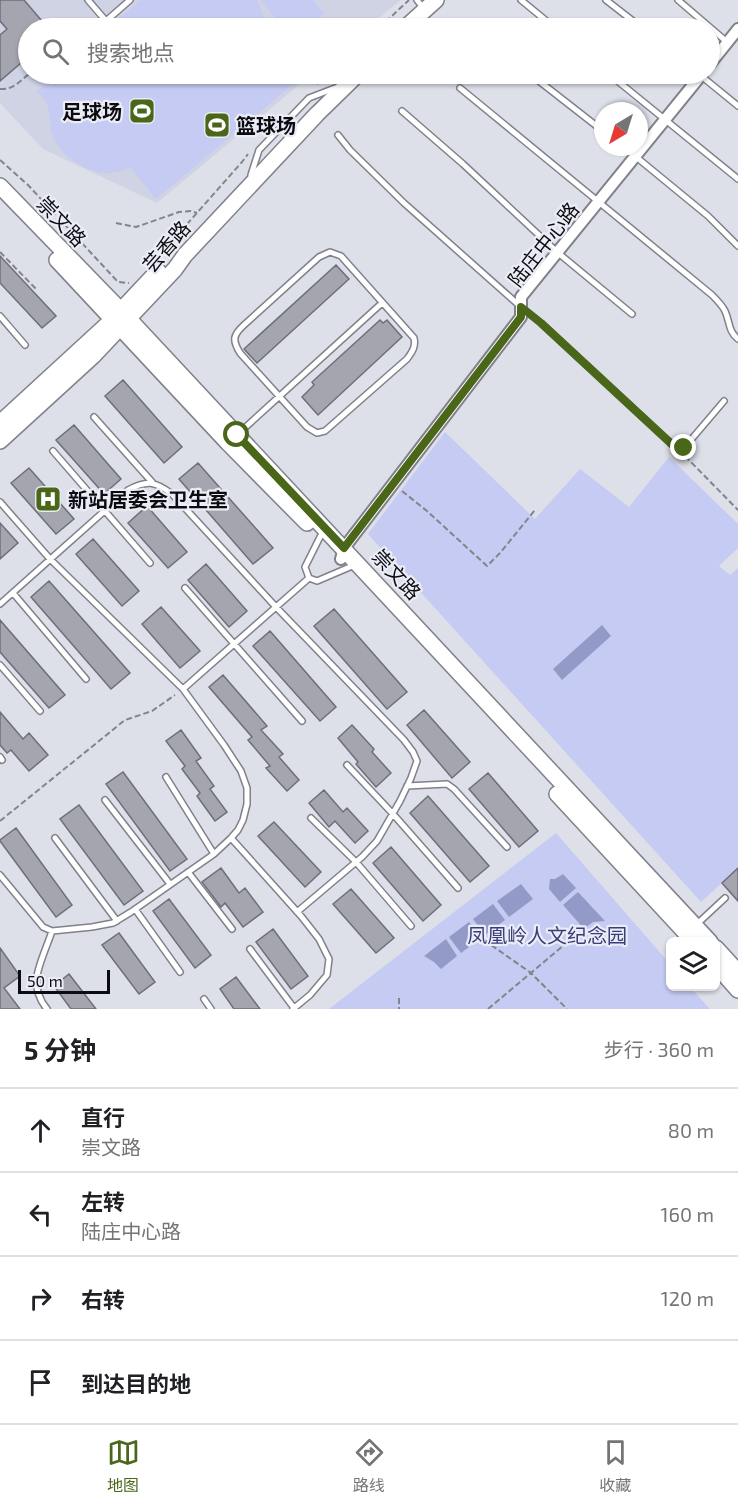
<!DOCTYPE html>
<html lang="zh">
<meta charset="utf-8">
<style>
:root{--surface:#fff;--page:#f2f2f2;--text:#202124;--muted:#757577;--line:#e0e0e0;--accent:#4a6619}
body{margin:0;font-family:"Exo 2","Noto Sans SC",sans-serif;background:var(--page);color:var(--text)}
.controls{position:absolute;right:18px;bottom:18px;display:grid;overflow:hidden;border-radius:9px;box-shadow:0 2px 4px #0004}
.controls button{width:54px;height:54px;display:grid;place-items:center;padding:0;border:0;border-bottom:2px solid var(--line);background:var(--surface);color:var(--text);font:30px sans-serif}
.compass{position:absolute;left:594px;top:102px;width:54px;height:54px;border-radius:50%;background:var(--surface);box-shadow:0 2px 4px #0004;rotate:218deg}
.scale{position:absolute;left:18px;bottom:15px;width:92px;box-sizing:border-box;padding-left:6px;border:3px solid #0c0c10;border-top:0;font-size:16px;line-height:21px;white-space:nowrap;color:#0c0c10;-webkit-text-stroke:4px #eaecf6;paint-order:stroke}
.stop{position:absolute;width:18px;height:18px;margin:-14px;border:4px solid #4a6619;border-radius:50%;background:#fff}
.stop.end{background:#4a6619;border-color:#fff;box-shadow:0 2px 6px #0008}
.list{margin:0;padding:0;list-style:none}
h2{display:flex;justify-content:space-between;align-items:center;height:78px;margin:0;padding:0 24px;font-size:26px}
h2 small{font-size:20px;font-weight:400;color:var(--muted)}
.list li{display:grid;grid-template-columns:39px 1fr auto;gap:18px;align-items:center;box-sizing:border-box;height:84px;padding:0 24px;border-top:2px solid var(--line)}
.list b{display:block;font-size:22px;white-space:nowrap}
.list p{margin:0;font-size:20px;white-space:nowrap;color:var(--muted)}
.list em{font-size:20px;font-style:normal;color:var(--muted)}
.icon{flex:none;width:33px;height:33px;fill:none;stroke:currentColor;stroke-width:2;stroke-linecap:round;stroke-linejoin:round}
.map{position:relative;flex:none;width:738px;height:1009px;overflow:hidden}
.search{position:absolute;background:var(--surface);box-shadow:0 2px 4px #0004;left:18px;right:18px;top:18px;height:66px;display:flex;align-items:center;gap:15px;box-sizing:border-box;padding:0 21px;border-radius:33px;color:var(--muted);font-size:22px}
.sheet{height:414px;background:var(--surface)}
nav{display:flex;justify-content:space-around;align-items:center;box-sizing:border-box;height:84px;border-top:2px solid var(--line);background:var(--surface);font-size:16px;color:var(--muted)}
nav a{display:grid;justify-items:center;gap:3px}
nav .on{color:var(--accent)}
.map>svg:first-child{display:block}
.built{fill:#d0d3e4}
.green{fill:#c5cbf2}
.water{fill:#939ac7}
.building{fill:#a4a5af;stroke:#6d6f78;stroke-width:1.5}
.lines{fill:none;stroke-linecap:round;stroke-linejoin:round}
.lane-casing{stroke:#80818a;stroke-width:8}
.street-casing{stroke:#80818a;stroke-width:14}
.secondary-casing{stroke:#80818a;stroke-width:18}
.path{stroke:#83848c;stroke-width:2;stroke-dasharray:6 3;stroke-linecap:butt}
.lane{stroke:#fff;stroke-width:5}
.street{stroke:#fff;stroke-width:10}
.secondary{stroke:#fff;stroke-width:15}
.route{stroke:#4a6619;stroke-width:8}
.labels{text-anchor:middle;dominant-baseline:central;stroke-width:4.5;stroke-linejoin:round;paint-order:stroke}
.poi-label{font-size:20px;font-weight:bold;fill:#0c0c10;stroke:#eaecf6;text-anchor:start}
.street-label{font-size:20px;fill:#0c0c10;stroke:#eaecf6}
.park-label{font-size:20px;fill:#3a3e78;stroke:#eaecf6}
</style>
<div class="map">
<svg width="738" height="1009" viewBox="0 0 738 1009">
<rect width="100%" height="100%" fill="#dddfe9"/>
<!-- built -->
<path class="built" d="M0 0H401L366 28H28V74H312L157 203 43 149 0 103Z"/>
<!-- green -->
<path class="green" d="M141 0H257L265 20V28H108Z
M260 0H313L324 13 314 21 320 28H284Z
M57 74H248L245 79 251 74H305L156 199 131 168C123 170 115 173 107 173 84 172 61 156 52 134 49 125 50 108 46 102 44 98 40 95 37 91Z
M445 432 535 519 580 469 629 507 669 457 738 524V548L719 566 730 575 738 568V868L701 902 368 534Z
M556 833 670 964V986L690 987 710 1009H329Z"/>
<!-- water -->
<path class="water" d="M602 625 611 636 562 680 553 669Z
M563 874 576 888 560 902 549 889 550 879H555Z
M521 884 533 899 509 917 497 901Z
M578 892 605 921 593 922 584 929 563 905Z
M493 904 505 920 485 935 473 919Z
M469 922 481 938 461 953 449 937Z
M446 939 457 956 441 969 434 962 424 956Z"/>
<!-- building -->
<path class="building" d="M0 0H24L48 28H28V57L0 81V35L7 29 0 21Z
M0 256 56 316 42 328 0 283Z
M336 265 349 279 257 363 244 349Z
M380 320 383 323 387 320 402 337 318 415 302 397 314 385 312 382Z
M123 380 182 447 164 463 105 396Z
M74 425 121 479 104 494 56 440Z
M198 463 273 548 253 564 179 479Z
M29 468 74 519 56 534 11 483Z
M147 506 187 552 168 568 128 523Z
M0 523 18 543 0 559Z
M93 539 139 591 122 606 76 554Z
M206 564 247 611 229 627 188 580Z
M49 581 130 673 111 689 31 597Z
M161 607 200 651 180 668 142 624Z
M334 609 407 692 387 709 314 626Z
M0 620 65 695 49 708 0 652Z
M270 631 336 707 320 721 253 646Z
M223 675 267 726 261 730 283 754 279 757 299 780 287 791 266 768 270 766 248 740 252 737 209 687Z
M424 710 470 762 452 778 407 725Z
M0 712 23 739 29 733 48 755 29 771 11 750 7 753 0 745Z
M352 725 374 749 372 752 391 773 376 787 356 764 358 762 338 738Z
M181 730 201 758 196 761 214 786 210 789 227 812 215 821 197 796 200 793 182 769 185 766 166 741Z
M123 772 187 859 170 871 106 784Z
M488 773 538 831 519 847 469 789Z
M324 790 343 812 347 808 368 831 355 843 335 821 329 827 309 803Z
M428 796 489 866 470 882 410 813Z
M79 805 143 891 124 905 60 819Z
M274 822 321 872 305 887 258 836Z
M16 828 72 905 56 917 0 841V840Z
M391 847 441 905 423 921 373 863Z
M221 868 239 893 245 888 263 912 243 927 225 903 221 907 202 882Z
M738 868V901L722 883Z
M351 889 394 938 376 953 333 904Z
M169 899 211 955 195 968 153 911Z
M273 929 308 976 291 989 256 942Z
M119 933 155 982 139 994 102 945Z
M0 948 20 976 4 988 20 1009H0Z
M69 974 96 1009H71L54 986Z
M236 977 260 1009H234L220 989Z"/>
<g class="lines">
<defs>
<path id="lane" d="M88 0 106 21 130 0
M417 0 424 9
M521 0 555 28
M606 0 642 28
M678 0 727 42
M530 74 603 131
M609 74 738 179
M700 75 738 106
M460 88 712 295C717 300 722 305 725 311 730 322 728 331 738 339
M402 111 463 164 557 252 632 314
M338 135 350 150 404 203 521 307 541 323 677 449 684 448 724 401
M624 147 708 216 738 246
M251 175 259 150 309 98 335 88
M330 252 341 256 414 338C416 347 412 352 407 359L325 431 317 433 307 427 240 353C232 340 233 335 244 325L319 257Z
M0 316 25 345
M94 417 152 482
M238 434 382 303
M53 451 150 563
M0 502 50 559 183 689 224 745 241 771 247 788V804L243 820 238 830 231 838 214 854 131 912 113 923 92 927 52 931 43 927 0 875
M325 530 320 537 305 567 309 578 317 581 357 564
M185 588 302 721
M13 593 86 679
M0 604 128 490C147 480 155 481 172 494L276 607 404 740 413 752 417 761 411 778 400 801 377 841 362 857 297 912
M0 665 40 711
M183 689 309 578
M0 757 2 760
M347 765 393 814 458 888
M166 777 214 854
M407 786 447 784 454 789 507 847
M105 800 170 884
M311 818 356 862 411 926
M55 838 117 921
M231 838 301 916 319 939 329 959 327 975 310 995 293 1009
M188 872 232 929
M135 909 180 972
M696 925 725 898
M250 949 294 1008
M204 999 211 1009
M47 1009C40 1001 35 988 37 977 38 965 48 944 52 931"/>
<path id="street" d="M710 64 738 29
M341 559 344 548 521 317V297L702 74"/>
<path id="secondary" d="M405 28 436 0
M0 186 128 318 710 942
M57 260 228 443 307 523
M0 423 112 320 158 271
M0 441 93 356 175 269 185 255 317 114 358 74
M557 794 694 942
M716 948 738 972
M716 965 738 990"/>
</defs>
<!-- lane casing -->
<use href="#lane" class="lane-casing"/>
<!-- street casing -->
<use href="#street" class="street-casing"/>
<!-- secondary casing -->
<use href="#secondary" class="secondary-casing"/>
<!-- path -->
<path class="path" d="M379 28 409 0
M317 84 331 74
M0 89C13 90 20 81 29 74
M0 160 28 185 118 282 129 283
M116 223 136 227 179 212 191 211 197 213
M0 252 37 290
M157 258 242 162 248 154
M685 456 738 510
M402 491 427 511 487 566 500 553 535 510
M0 821 125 720 152 711 175 695
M484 940 531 973 567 1009
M399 998V1009
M488 1009 570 940"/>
<!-- lane -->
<use href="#lane" class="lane"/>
<!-- street -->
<use href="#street" class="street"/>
<!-- secondary -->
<use href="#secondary" class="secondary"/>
</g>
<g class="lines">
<!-- route -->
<path class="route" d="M237 435 344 548 521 317V307L541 323 677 449 684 448"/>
</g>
<!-- icons -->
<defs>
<symbol id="stadium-square" viewBox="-11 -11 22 22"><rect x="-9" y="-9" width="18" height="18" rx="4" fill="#4a6619" stroke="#eaecf6"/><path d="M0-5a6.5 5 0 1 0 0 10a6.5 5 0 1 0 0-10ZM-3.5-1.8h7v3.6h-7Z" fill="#fff"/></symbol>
<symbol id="hospital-square" viewBox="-11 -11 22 22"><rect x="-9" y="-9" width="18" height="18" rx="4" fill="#4a6619" stroke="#eaecf6"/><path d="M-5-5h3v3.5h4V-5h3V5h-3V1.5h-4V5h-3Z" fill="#fff"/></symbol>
</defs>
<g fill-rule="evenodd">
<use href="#stadium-square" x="127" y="96" width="30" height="30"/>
<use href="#stadium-square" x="202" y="110" width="30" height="30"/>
<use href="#hospital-square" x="33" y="484" width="30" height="30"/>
</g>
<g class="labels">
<!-- poi labels -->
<g class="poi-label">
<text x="122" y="111" text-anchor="end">足球场</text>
<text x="236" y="125">篮球场</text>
<text x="68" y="499">新站居委会卫生室</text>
</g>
<!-- street labels -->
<g class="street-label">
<text transform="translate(62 221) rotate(46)">崇文路</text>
<text transform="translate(543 244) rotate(-52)">陆庄中心路</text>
<text transform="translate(166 246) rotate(-49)">芸香路</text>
<text transform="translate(397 574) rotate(47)">崇文路</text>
</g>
<!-- park labels -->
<g class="park-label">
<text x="547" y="935">凤凰岭人文纪念园</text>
</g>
</g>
</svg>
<div class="controls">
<button><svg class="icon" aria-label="layers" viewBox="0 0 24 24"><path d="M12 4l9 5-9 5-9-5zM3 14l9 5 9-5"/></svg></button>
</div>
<svg class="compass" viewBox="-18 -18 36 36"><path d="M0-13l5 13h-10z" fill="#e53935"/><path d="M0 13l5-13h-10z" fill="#757577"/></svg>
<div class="scale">50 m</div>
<div class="stop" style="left:237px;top:435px"></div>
<div class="stop end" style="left:684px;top:448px"></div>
<div class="search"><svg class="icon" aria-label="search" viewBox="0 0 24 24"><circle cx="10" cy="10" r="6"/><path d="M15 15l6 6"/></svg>搜索地点</div>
</div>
<section class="sheet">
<h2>5 分钟<small>步行 · 360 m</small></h2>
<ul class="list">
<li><svg class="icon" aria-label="ahead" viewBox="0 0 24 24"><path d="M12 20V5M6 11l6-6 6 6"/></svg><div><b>直行</b><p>崇文路</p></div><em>80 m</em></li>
<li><svg class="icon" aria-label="left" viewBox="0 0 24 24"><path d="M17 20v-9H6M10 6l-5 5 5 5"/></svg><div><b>左转</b><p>陆庄中心路</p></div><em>160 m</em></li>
<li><svg class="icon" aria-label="right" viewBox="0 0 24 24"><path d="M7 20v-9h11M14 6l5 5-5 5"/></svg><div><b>右转</b></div><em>120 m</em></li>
<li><svg class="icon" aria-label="arrive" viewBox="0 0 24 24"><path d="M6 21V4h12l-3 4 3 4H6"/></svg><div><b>到达目的地</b></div></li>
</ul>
</section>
<nav>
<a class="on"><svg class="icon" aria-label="map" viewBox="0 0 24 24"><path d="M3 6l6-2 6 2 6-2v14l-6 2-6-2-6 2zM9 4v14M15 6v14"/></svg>地图</a>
<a><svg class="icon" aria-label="directions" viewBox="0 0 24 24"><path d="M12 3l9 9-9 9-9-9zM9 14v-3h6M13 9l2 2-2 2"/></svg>路线</a>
<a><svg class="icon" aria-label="saved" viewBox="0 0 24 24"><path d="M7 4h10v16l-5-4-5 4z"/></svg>收藏</a>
</nav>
